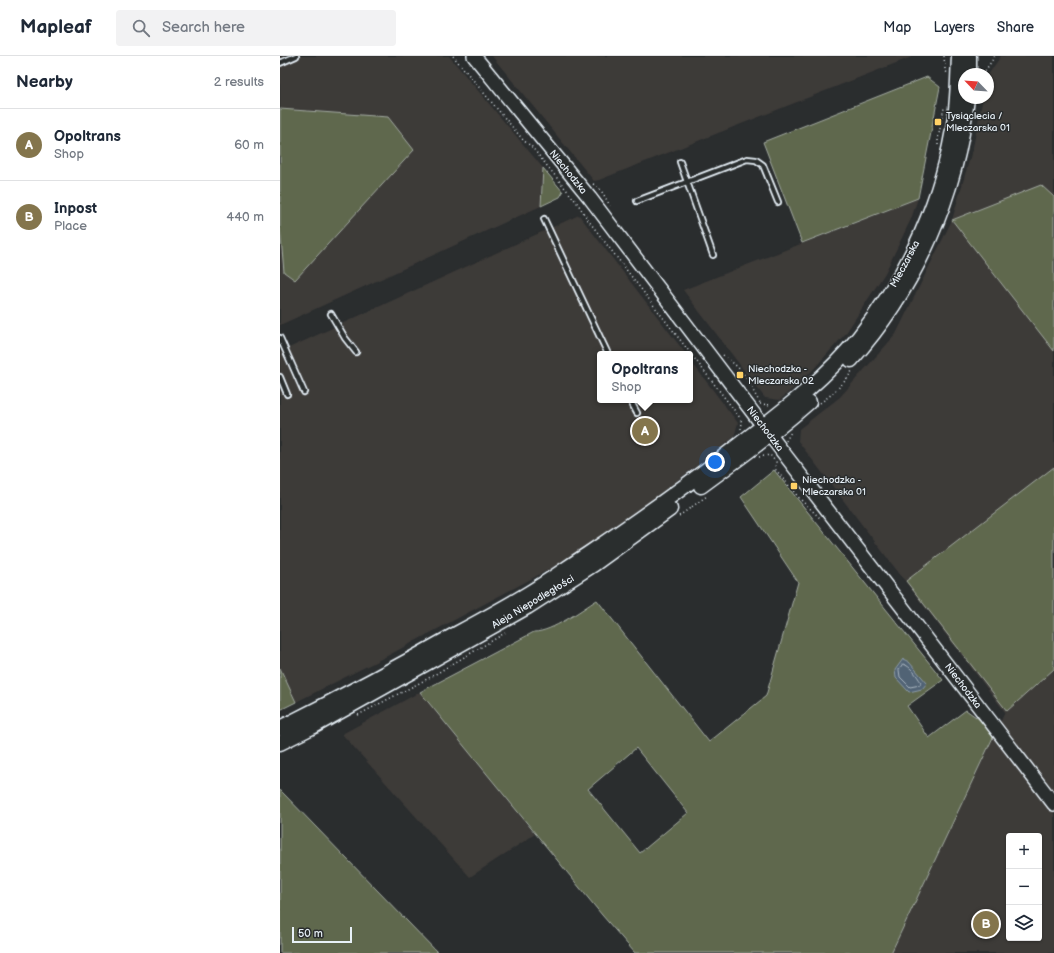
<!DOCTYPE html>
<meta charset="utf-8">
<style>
:root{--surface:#fff;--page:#f2f2f3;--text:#1f2937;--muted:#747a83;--line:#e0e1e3;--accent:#84754c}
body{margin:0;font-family:"Balsamiq Sans",sans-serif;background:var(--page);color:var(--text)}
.controls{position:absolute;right:12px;bottom:12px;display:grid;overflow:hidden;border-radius:4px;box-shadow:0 1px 3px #0004}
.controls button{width:36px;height:36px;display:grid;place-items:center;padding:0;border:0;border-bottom:1px solid var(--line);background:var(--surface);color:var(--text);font:20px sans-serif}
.compass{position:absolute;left:678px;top:12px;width:36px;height:36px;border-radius:50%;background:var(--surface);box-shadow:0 1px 3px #0004;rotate:295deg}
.scale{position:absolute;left:12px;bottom:10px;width:60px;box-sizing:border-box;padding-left:4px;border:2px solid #e8f1f8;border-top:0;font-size:11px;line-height:14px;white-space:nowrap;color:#e8f1f8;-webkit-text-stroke:3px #2a2d2e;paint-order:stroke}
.you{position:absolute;left:435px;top:406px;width:14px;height:14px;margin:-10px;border:3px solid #fff;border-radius:50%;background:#1a73e8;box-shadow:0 0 0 6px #1a73e833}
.badge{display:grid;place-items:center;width:26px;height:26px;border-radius:50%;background:var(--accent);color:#fff;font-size:13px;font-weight:700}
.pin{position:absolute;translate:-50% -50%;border:2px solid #fff;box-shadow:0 1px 4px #0006}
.popup{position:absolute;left:317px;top:295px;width:96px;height:52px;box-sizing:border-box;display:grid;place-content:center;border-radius:4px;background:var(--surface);filter:drop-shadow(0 1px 3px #0005);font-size:13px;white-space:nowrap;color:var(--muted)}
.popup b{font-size:15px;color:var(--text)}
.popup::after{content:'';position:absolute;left:50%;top:100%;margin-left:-8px;border:8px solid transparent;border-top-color:var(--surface)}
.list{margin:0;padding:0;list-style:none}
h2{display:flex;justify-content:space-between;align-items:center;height:52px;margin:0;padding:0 16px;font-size:17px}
h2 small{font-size:13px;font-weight:400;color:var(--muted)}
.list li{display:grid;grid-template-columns:26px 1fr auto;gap:12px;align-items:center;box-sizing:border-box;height:72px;padding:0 16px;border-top:1px solid var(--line)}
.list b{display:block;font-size:15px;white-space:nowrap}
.list p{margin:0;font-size:13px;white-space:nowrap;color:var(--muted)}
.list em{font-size:13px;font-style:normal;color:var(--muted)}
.icon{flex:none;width:22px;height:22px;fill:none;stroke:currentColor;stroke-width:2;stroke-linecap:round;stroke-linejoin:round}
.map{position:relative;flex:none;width:774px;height:897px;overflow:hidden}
header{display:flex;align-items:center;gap:24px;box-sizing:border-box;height:56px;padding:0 20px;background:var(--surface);border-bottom:1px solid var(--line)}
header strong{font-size:19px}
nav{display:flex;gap:22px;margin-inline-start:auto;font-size:14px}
.search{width:280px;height:36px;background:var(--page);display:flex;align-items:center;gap:10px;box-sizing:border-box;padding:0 14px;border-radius:4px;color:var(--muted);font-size:15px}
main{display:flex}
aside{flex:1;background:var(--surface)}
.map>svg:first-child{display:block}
.built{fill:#3d3a38;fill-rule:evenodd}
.green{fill:#5f674e;stroke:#a4aca3;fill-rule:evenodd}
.water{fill:#516374;stroke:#8d9ca9}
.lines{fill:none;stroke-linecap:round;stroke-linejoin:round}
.shore{stroke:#acb8c3;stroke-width:1}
.lane-casing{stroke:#e8f1f8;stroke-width:8}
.secondary-casing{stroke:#e8f1f8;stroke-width:16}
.primary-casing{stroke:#e8f1f8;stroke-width:17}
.path{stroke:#e8f1f8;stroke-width:1.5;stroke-dasharray:1 3;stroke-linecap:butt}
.lane{stroke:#2a2d2e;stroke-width:4.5}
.secondary{stroke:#2a2d2e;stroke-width:13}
.primary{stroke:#2a2d2e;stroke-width:14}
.poi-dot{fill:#ffd166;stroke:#2a2d2e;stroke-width:1.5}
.labels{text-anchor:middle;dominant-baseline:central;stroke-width:3;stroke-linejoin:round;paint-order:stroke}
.poi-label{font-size:10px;fill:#e8f1f8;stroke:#2a2d2e;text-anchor:start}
.street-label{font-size:10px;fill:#e8f1f8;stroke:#2a2d2e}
</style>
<header>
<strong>Mapleaf</strong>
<div class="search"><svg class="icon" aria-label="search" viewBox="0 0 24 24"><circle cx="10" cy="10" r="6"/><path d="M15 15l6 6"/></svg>Search here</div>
<nav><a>Map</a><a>Layers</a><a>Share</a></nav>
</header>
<main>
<aside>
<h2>Nearby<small>2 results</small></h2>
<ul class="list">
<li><span class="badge">A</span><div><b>Opoltrans</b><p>Shop</p></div><em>60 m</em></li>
<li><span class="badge">B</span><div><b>Inpost</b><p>Place</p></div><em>440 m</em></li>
</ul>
</aside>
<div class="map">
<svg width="774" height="897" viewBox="0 0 774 897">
<rect width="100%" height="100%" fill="#2a2d2e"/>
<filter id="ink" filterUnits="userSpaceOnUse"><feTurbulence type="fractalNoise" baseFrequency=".025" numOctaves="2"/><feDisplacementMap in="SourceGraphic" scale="8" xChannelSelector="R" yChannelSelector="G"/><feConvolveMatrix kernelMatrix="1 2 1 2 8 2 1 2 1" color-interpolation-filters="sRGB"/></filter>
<g filter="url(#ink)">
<!-- built -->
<path class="built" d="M0 0H169L263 112 261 150 0 269Z
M212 0H634L319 124 314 125Z
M721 0H774V897H611L725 656 518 385 519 373 560 341 616 278 672 164 693 91 703 42H708V19ZM729 780H759V882H729Z
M638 142 631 163 605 217 566 277 531 316 500 344 485 342 403 234Z
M299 159 406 298H320V344H410V304L458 367 454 381 356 456 281 507 109 599 16 646 0 612V296Z
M140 636 255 778 190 821 62 678Z"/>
<!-- green -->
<path class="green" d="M647 21 660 31 638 142 522 187 483 86Z
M0 53 108 61 134 94 15 224 4 216 0 170Z
M263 112 283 136 280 141 261 150Z
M761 129 774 141V295L672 164Z
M774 411V613L727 655 626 525Z
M494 414 663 624 627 650 649 682 686 654 716 675 611 897H355L322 859 140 636 254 576C272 576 301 554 317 544L429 686 486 640 518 526 461 441ZM356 692 408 757 360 797 308 733Z
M0 612 16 646 0 654Z
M0 734 4 738 158 897H0Z"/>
<!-- water -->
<path class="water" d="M623 603 629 606 647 627 642 633 629 636 616 622 615 614Z"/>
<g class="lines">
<!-- shore -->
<path class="shore" d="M623 608C631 610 637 620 641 626L640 629 630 631 620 621 619 614Z"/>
<defs>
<path id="lane" d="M0 7 16 0
M400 106 433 199
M357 145 467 103 476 104 483 109 498 146
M264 163 328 298
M51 258 65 282 76 296
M0 282 24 336
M0 321 7 338
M350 344 357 357"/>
<path id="secondary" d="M194 0 310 142 502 395 774 748"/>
<path id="primary" d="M689 18V0
M571 304C636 232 677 139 687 42
M421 430C458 403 495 376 529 346
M0 672C60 642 120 610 178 577 202 564 226 551 249 537 269 525 288 511 308 498 357 465 405 431 451 395 497 359 543 326 579 281 629 218 664 140 675 61 678 41 678 20 679 0
M0 687 34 670 247 551 314 508 390 453"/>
</defs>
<!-- lane casing -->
<use href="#lane" class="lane-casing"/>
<!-- secondary casing -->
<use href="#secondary" class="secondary-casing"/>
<!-- primary casing -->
<use href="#primary" class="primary-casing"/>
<!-- path -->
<path class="path" d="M173 0 244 85 251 90 298 148 308 164 461 363
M664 0 665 13 668 19
M703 18 715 0
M658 89V83L664 52
M313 128C322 133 325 141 330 150
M443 299C452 306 461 313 466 322 472 331 475 340 481 348
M540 347C553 338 564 328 572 315
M480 348 492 349
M461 373 462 367 461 364 463 362
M506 385 511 376
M479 401 490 399 496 406 495 411 496 414 520 443 540 462
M399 460 427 440
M78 659 147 623 225 577"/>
<!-- lane -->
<use href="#lane" class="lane"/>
<!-- secondary -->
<use href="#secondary" class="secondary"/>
<!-- primary -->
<use href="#primary" class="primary"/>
</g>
</g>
<!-- markers -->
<g class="poi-dot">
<rect x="654" y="62" width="8" height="8" rx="2"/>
<rect x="456" y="315" width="8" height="8" rx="2"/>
<rect x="510" y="426" width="8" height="8" rx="2"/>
</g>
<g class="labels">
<!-- poi labels -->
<g class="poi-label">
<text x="666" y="60">Tysiąclecia /<tspan x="666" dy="12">Mleczarska 01</tspan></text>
<text x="468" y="313">Niechodzka -<tspan x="468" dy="12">Mleczarska 02</tspan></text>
<text x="522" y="424">Niechodzka -<tspan x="522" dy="12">Mleczarska 01</tspan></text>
</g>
<!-- street labels -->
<g class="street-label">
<text transform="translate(288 116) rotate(51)">Niechodzka</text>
<text transform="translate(625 208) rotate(-62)">Mleczarska</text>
<text transform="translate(485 373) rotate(53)">Niechodzka</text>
<text transform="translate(253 546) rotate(-31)">Aleja Niepodległości</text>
<text transform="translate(683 630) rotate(53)">Niechodzka</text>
</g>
</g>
</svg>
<div class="controls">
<button>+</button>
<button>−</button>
<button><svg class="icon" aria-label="layers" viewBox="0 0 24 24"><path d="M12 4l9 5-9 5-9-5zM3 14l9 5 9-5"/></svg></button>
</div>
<svg class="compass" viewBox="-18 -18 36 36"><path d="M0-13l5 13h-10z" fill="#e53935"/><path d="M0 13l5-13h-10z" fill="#747a83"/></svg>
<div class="scale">50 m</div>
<div class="you"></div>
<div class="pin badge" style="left:365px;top:375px">A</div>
<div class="popup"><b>Opoltrans</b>Shop</div>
<div class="pin badge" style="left:706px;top:868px">B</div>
</div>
</main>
